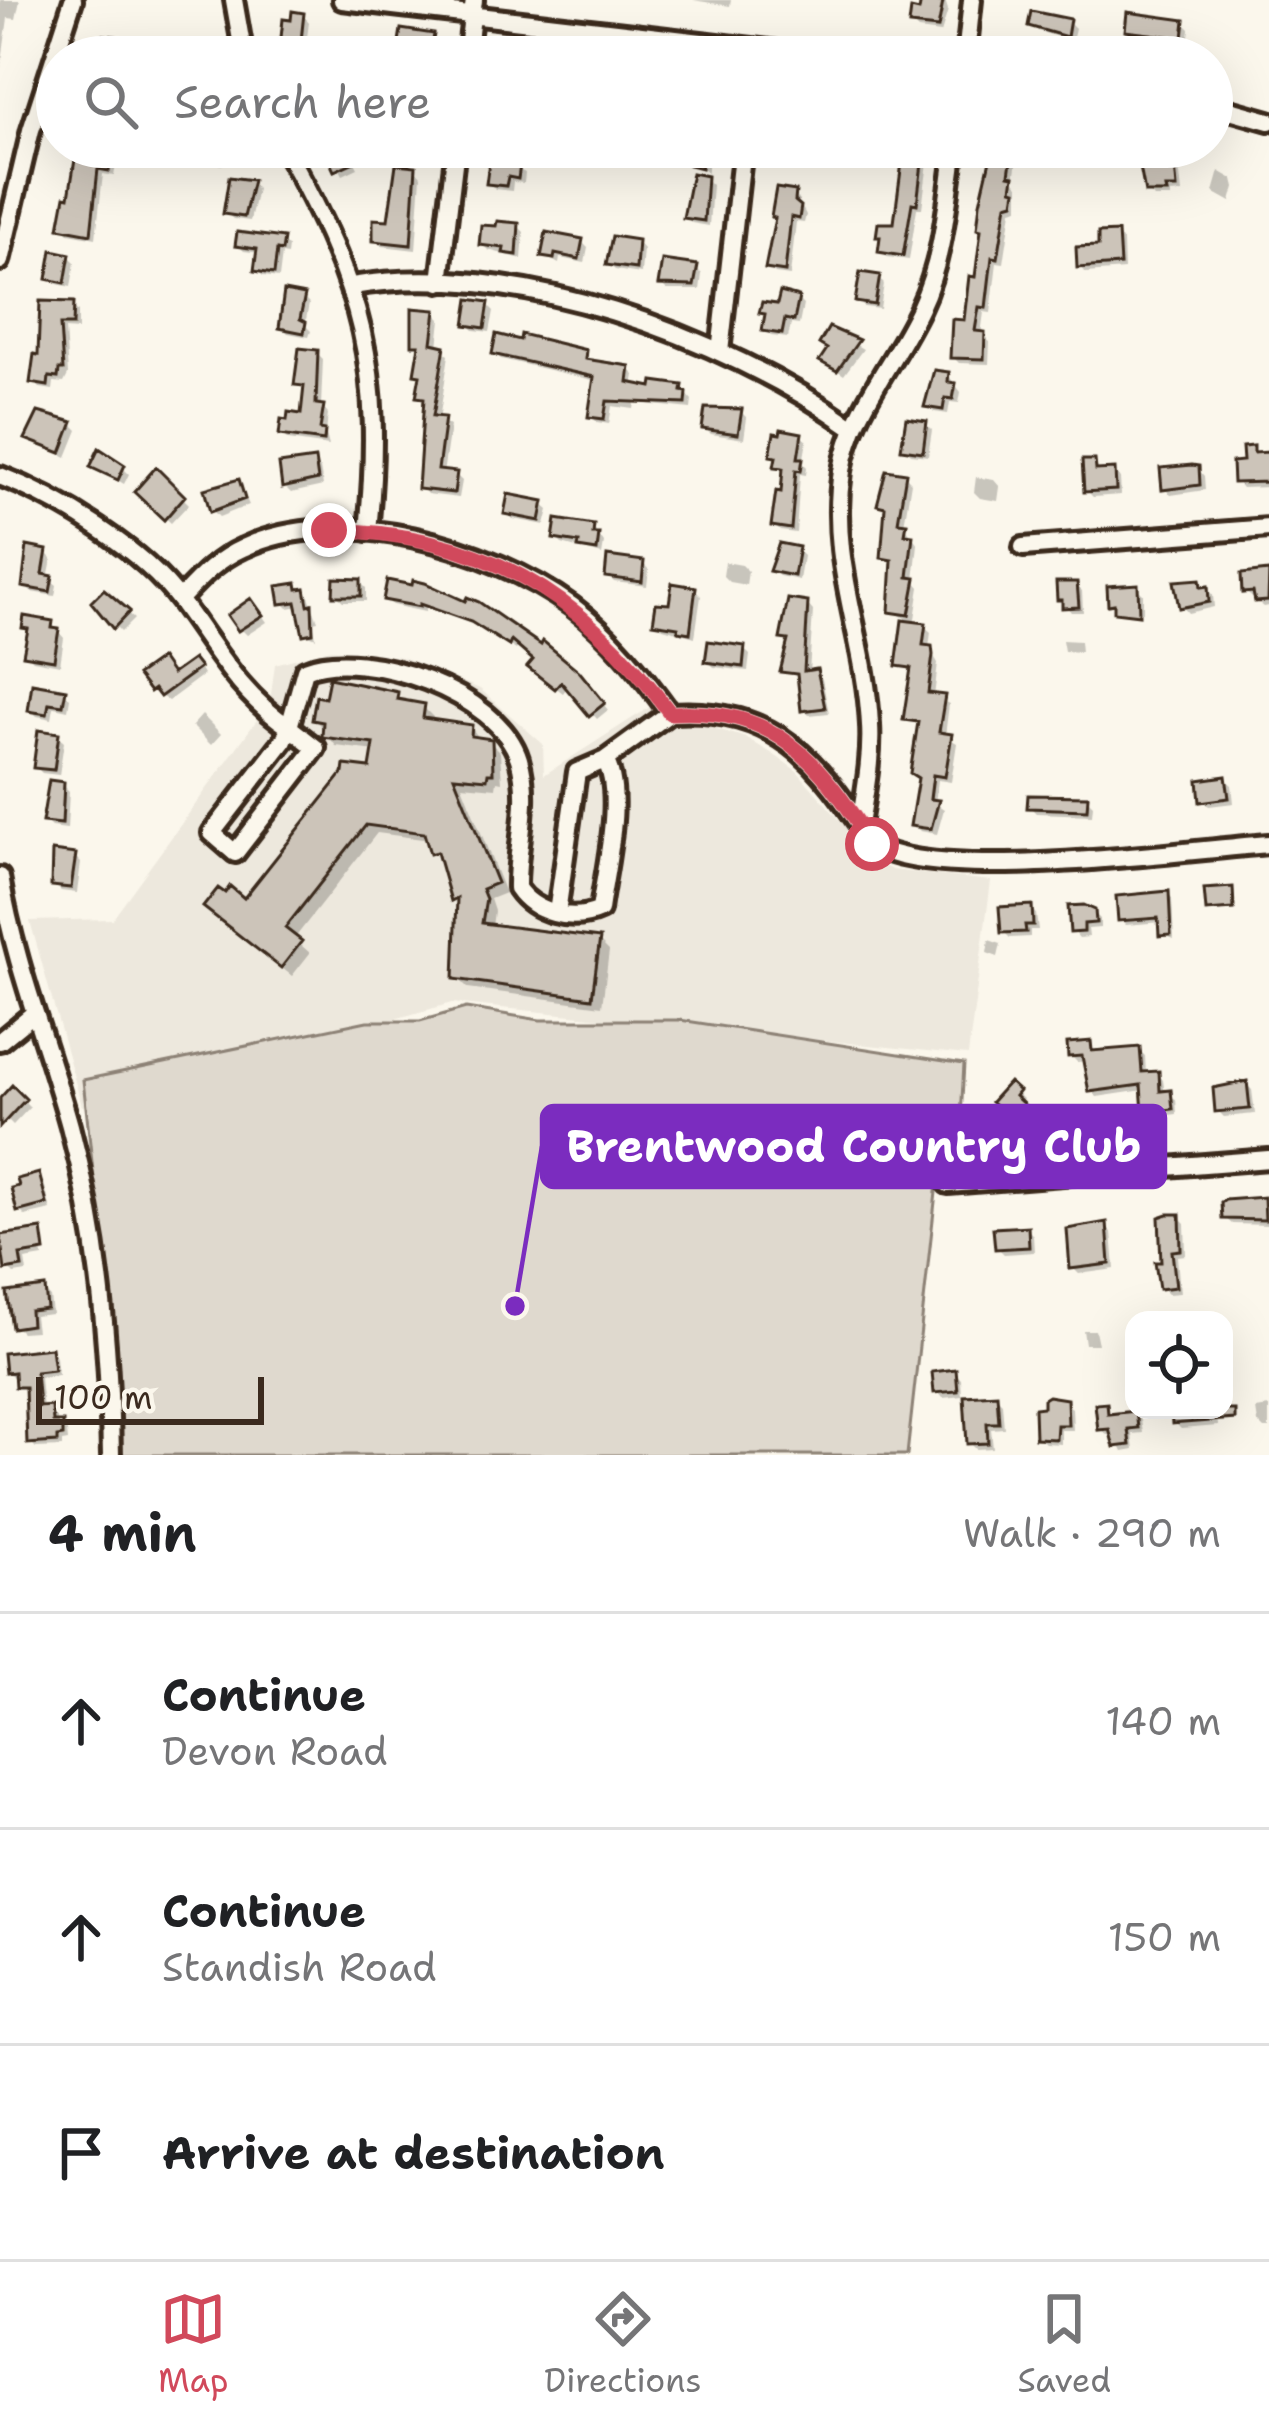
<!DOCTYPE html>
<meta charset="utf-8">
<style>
:root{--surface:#fff;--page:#f6f6f6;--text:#202124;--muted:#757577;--line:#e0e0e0;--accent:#d1495b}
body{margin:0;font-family:"Shantell Sans",sans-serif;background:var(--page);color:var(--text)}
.controls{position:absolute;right:36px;bottom:36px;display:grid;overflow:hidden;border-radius:24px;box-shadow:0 12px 48px #0002}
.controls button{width:108px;height:108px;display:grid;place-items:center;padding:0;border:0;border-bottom:3px solid var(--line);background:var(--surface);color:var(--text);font:60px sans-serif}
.scale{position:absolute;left:36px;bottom:30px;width:228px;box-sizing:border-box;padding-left:12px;border:6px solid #3b2a1e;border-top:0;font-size:33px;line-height:42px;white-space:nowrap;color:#3b2a1e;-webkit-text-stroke:9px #fbf7ec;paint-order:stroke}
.stop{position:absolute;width:36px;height:36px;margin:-27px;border:9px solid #d1495b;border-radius:50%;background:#fff}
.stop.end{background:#d1495b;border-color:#fff;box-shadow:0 3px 12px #0008}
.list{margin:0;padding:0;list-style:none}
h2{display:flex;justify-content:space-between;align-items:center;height:156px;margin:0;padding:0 48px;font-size:51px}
h2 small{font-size:39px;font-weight:400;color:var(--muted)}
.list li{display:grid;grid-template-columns:78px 1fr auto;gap:36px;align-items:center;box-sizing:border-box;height:216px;padding:0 48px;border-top:3px solid var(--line)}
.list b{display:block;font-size:45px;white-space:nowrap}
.list p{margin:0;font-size:39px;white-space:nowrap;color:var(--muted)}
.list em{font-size:39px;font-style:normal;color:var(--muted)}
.icon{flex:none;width:66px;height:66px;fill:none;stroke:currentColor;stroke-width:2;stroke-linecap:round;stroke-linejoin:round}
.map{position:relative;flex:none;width:1269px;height:1455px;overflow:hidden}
.search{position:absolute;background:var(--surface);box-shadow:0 12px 48px #0002;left:36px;right:36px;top:36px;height:132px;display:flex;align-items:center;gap:30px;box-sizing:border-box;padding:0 42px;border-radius:66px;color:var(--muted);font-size:45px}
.sheet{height:804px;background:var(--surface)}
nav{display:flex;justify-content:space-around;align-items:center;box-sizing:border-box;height:168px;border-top:3px solid var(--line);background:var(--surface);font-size:33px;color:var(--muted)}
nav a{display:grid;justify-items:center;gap:6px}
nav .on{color:var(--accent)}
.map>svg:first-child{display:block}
.built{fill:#ede8dd}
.green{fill:#dfd9ce;stroke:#8d8276;stroke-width:3}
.shadow{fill:#0003}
.building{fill:#ccc4b9;stroke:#3b2a1e;stroke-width:3}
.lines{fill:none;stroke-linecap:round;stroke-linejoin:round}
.minor-casing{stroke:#3b2a1e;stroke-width:26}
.minor{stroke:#fbf7ec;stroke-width:16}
.route{stroke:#d1495b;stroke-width:15}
.leader{fill:none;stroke:#7b2cbf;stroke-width:4.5}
.callout-dot{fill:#7b2cbf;stroke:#fbf7ec;stroke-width:4.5}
.callout{fill:#7b2cbf;stroke:#7b2cbf;stroke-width:4.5}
.callout-label{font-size:45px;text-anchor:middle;font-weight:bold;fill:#fff}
</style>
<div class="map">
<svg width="1269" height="1455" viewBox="0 0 1269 1455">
<rect width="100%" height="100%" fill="#fbf7ec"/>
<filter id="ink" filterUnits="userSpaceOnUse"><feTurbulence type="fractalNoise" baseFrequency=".00833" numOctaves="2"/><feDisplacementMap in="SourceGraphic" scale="24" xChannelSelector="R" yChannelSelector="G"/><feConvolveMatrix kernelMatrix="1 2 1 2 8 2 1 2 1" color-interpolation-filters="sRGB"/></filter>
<g filter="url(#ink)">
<!-- built -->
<path class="built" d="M331 649 402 657 480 689 543 744 544 775 653 705 675 725 685 719 746 738 773 754 797 771 877 863 892 870 991 881 968 1055 452 1003 82 1106 30 921 112 919 270 702 275 664Z"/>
<!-- green -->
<path class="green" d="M466 1008 540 1020H680L964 1064 959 1153 940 1156 907 1455H118L117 1390 83 1080 367 1021H420Z"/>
<!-- shadow -->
<path class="shadow" d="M0 0H20L16 19 8 18 1 68Z
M693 0H731L730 6Z
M925 0H945L948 10 941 33 918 30 912 24 921 14Z
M303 15 309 22 305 54 289 52 283 46Z
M1069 22 1075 28 1072 41 1038 31 1032 25Z
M1184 23 1190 29 1188 43 1134 36 1128 30Z
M433 37 439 43 436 57H406L401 47Z
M506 48 522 50 528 57H505Z
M85 147H111L110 159 116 166 114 176 103 174 96 238 69 233 62 227Z
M201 147H232L237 158 221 165Z
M328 147H347L358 168 343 175Z
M493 147H517L514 167 525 173 524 183 513 182 512 191 495 189 489 183Z
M693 147 718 149 716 162 709 161 707 172 692 164Z
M784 147H807L814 155 813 165 805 164 804 172 788 170 782 164Z
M907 147H930L922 208H917L909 260 887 257 881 250 896 226Z
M995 147H1019L1014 180 1019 185V208L1012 210 1004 263 997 262 991 313 984 312 981 335 990 342 989 364 959 363 953 357 977 280Z
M1174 168 1180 174 1182 193 1171 194V198H1154L1148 191Z
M415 169 421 176 416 250 382 246 376 240 390 223Z
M1219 171 1233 179 1235 187 1231 202 1213 192Z
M706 179 712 185 709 226 692 223 686 217Z
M251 183 257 189 250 221 233 219 226 213Z
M795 194 806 215 804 223 796 222 790 276 775 274 769 268Z
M518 226 524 232 522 259 488 250 482 244 499 230Z
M1117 235 1123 241 1124 270 1086 273 1080 266Z
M282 241 288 247 287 255 282 254 279 278 263 276 257 270 260 253 244 251 238 245Z
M582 242 588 248 585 263 560 258 559 264 544 256Z
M637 242 643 249 641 274 615 270 609 264Z
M69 256 75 262 71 287 57 284 51 278Z
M696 268 702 274 700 290H667L661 284Z
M878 278 884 284 880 309 864 307 858 301Z
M303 298 309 304 305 325 311 331 309 337 288 333 282 327Z
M797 299 803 305 799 325 791 324 788 338 771 336 765 330 768 317 763 312Z
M43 304 72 305 78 312V330L65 329 68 375 64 383 54 382 53 390 40 388 34 382 41 358Z
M488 305 494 311 490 332 474 330 468 324Z
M435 313 441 319 438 347 449 355 439 420 450 426 443 474 456 475 462 481 459 498 427 494 421 487 426 402 419 396 421 349 415 343Z
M830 330 863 349 844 375 823 361 829 350Z
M317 353 323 359 321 406 328 414 326 434 329 446 288 440 282 434 303 417 307 390 297 383Z
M495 353H585L590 363 629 369 635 375 633 386 655 391 682 388 692 400 691 409 635 403 634 409 612 406 609 424 597 422 591 416 597 381 501 359Z
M948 375 961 392 959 403 950 402 948 414 934 412 928 406Z
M741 412 747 418 744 439 711 434 705 428Z
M72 424 78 430 67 457 29 438Z
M926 424 932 430 928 456 911 454 905 448Z
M801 436 807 441 803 463 807 467 806 475 800 474 796 533 780 531 774 525 784 496V472L774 455Z
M1253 449 1260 456 1269 455V487L1242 488 1236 481Z
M314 462 320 469 323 486 291 493 285 487Z
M1094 463 1101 472H1114L1120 478 1121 495 1093 497 1087 491Z
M94 466 123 468 129 474 124 484Z
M1198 469 1204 476 1205 490 1171 495 1165 489Z
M156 471 189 504 171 523 138 492Z
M905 476 911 482 904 525 918 544 914 580 920 587 914 625 924 626 931 632 929 648 938 663 934 697 949 704 945 736 957 743 951 782 938 780 935 803 944 809 937 834 920 831 914 825 921 780V726L907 719 913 672 900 665 905 618 893 611 895 563 884 556 888 512 880 504Z
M976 477 994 480 1000 487 998 501 980 498 974 492Z
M238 482 249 505 219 517 213 511Z
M542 504 549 510 545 525 513 519 507 513Z
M593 528 604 543 602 555 562 544 556 538Z
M797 550 803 556 799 580 779 576 773 570Z
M46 553 52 559 48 578 57 585 55 596 31 592 25 586Z
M725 562 742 565 748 571 746 585 729 582 723 576Z
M643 563 649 570 647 586 614 582 608 576Z
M1269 575V606L1264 607 1245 592 1244 577Z
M360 582 366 588V601H343L336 595Z
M1199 582 1213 595 1214 607 1188 613 1182 606Z
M1076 585 1082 591 1083 612H1071L1060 599Z
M296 586 309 596 318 621 313 622 316 638 306 634 300 606 288 608 283 603Z
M1136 587 1143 594V612H1119L1111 603Z
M695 590 701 596 695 637 663 628 657 622Z
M105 593 134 619 121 632 105 616Z
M386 599 467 605 585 681 608 710 597 719 568 686 563 693 537 673V661L519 645 516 650 480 627 426 608 425 612 392 605Z
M807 604 813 611 809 673 816 672 822 679 829 713 809 715 803 709 801 678 783 671 790 644 783 638Z
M257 608 267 622 247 635 241 629Z
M52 624 64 638 60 665 33 660 27 654 30 633 25 627Z
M1062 640 1080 641 1081 652 1064 651Z
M744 649 750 655 748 671 714 667 708 661Z
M199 668 203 675 168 701 152 690Z
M64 692 70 698 68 710 54 707 52 719 37 716 31 710Z
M396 695 405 704 423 707 433 717 432 723 471 727 481 741 490 742 500 752 502 782 497 781 496 788 462 785 505 893 490 899 494 911 492 927 599 941 609 951 602 1006 468 988 458 978 460 905 430 840 377 833 294 939 310 953 292 976 217 916 245 902 373 772 376 751 336 746 315 719Z
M202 715 221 734 211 745 192 726Z
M57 736 64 742 59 775 42 773 36 767Z
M1225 779 1232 785 1234 803 1209 806 1203 800Z
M63 785 69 791 67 829 51 827 45 821Z
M1087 799 1093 805 1092 815 1036 813 1030 807Z
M75 857 81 863 77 893 61 891 54 885Z
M1167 894 1172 899 1174 939 1162 934 1161 922 1126 925 1121 920Z
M1030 908 1036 914 1038 930H1030V937L1010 938 1004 932Z
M1093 912 1100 919V928L1088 929 1089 937 1079 938 1073 931Z
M989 940 1001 944 998 957 987 953Z
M1090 1044 1097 1054 1139 1050 1145 1056 1146 1075 1158 1074 1163 1080 1165 1094 1176 1099 1177 1114 1152 1117 1146 1112 1144 1090 1097 1097 1092 1091 1086 1061 1077 1062 1071 1056Z
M1246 1084 1252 1090 1255 1114 1224 1117 1218 1111Z
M1009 1086 1023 1099 1019 1104 1037 1121 1027 1131 995 1102Z
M12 1089 30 1107 13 1125 0 1112V1102Z
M38 1177 44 1183 51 1210 25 1216 19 1210Z
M1262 1200 1269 1206V1225L1232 1224 1225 1218Z
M1179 1217 1185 1223 1186 1255 1177 1256 1180 1293 1168 1294 1162 1288Z
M1106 1226 1112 1232 1115 1269 1079 1274 1073 1268Z
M1027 1229 1033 1235 1034 1252 1004 1254 998 1248Z
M41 1232 43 1257 25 1260 27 1272 14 1274 8 1268 3 1238Z
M44 1291 50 1297 52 1314 34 1316 36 1331 21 1332 15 1326Z
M1083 1330H1095L1098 1344H1085Z
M50 1351 56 1357 58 1375 40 1377 43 1410 51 1409 57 1415V1425L67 1431 68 1441 62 1442V1447L36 1448 30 1442 28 1392 8 1372Z
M955 1373 961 1379 962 1396 943 1398 937 1391Z
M996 1397 1002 1403 1004 1428 991 1429 993 1448 976 1449 970 1443Z
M1065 1402 1072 1408 1073 1430H1061V1444L1045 1443 1038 1437Z
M1106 1406 1112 1417 1135 1414 1141 1420 1143 1433 1132 1434 1134 1450 1123 1452 1114 1434 1107 1435 1100 1429Z
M1269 1407V1429H1264L1258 1423 1256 1409Z
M1174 1410H1217L1218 1426 1181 1429 1175 1423Z"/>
<!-- building -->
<path class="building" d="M921 0 943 2 938 28 909 25 911 9 919 11Z
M292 11 304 13 300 50 280 47 283 19 291 20Z
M1031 11 1070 19 1067 37 1028 26Z
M1127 12 1185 20 1183 38 1125 31Z
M401 29 434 34 431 53 398 48Z
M104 35 133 38 132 46 159 49V53L191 42 196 57H101Z
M77 147 105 150 104 155 111 157 109 171 98 169 91 234 59 228 65 196 69 197Z
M323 147H347L354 162 334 171Z
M491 147H511L509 163 520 165 518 179 508 177 506 186 486 184Z
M658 147H705L701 168 689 165 690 159 658 153Z
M781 147H809L808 160 800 159 799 168 779 165Z
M904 147H924L917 204 912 203 903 256 878 252 880 237H876L878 223H894Z
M993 147H1013L1009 175 1014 176 1012 189 1016 190 1014 202 1007 204 998 258 992 257 986 308 979 307 975 331 985 332 984 359 950 358 952 319 964 320 969 276 975 277 981 230 977 229 980 203Z
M1168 163 1175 165 1177 188H1166L1167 193H1145L1140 167Z
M396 164 416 166 411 245 373 241V219L388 220Z
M692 173 707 176 704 221 683 218Z
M229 177 253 180 244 217 223 214Z
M776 188 796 191 795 201 801 206 799 219 791 217 785 272 765 269 775 218 771 217Z
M497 221 519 223 517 255 503 253 504 248 479 245 481 225 496 226Z
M237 232 284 238 282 251 277 250 274 274 254 271 257 249 235 246Z
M546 232 583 239 579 259 555 254 554 259 541 257Z
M1118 232 1120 265 1077 268 1076 247 1098 246V233Z
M612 236 638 240 636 269 606 265Z
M52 250 70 254 65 283 47 279Z
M662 260 698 265 694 286 658 285Z
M860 272 880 275 875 305 855 302Z
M284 291 305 295 300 319 306 322 304 333 279 328Z
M780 292 799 297 794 321 785 319 782 334 762 331 765 314 759 313 762 302 777 304Z
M469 299 489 302 485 328 465 325Z
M40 301 74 302 73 325H60L63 370H59L58 378 49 377 48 386 30 383 34 354 38 355Z
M412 308 436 310 432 343 445 346 433 416 445 417 438 470 457 472 454 493 418 489 424 398 416 397 420 375 414 374 419 345H412Z
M829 327 859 340 837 371 819 361 827 349 819 344Z
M496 334 520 340 521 334 586 350 585 359 630 366 628 382 652 387 653 381 683 385 682 391 687 392 686 404 607 401 604 419 588 417 594 377 492 354Z
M299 348 318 350 316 404 324 405 320 429 325 430 324 441 279 435 281 419 287 420 288 412 301 414 304 386 294 385Z
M934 370 949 372 948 382 956 383 953 399 945 398 943 410 924 407Z
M705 408 742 409 738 434 702 429Z
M38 412 73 422 61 453 25 439Z
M906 418 927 421 923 452 901 449Z
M781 429 802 433 798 458H803L801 471 796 470 791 529 771 526 776 491 781 492 783 468 774 467 776 457 770 456 774 433 780 434Z
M1254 446V453L1269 452V482L1233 483 1232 462 1243 461 1242 447Z
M99 448 125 465 118 480 90 467Z
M315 459 318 480 282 488 279 464Z
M1082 460H1095L1096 470 1115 469 1116 490 1084 492Z
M1192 465 1199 466 1200 485 1162 490 1160 468Z
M156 467 185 496 164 520 134 492Z
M886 470 906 473 898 522 907 523 905 534 913 535 908 577 916 578 909 615 889 612 892 560 881 558 885 507 877 505Z
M239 479 245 499 210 512 204 489Z
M508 494 544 501 540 521 504 514Z
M556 519 594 525 593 534H599L597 551 578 548 579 543 553 539Z
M779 543 799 547 794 576 769 571Z
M27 546 47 550 43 574 53 576 50 592 22 587Z
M607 556 644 561 642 582 605 577Z
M1269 571 1268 601 1255 602 1253 592 1242 593 1241 574Z
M334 578 361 579V596H333Z
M1200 579 1201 587 1208 586 1209 602 1179 608 1174 581Z
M387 580 412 585 413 580 425 583 465 601 467 597 479 602 541 645 543 641 579 671 605 703 589 716 561 682 555 689 527 667 533 660 511 641 509 646 471 622 420 604V607L383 600Z
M1056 582H1077L1079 607 1062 608V600H1057Z
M297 583 298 589 305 588 308 605 312 604 313 633 303 635 296 602 280 604 277 586Z
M672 583 696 587 690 633 678 631V627L653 623 656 603 669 604Z
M1138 584 1139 615 1114 612V604L1108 605 1107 586Z
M104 589 130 611 113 629 91 602Z
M251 598 263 615 238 631 227 615Z
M788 599 808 602 804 671 817 669 825 708 801 711 797 674 780 672 788 640 780 639Z
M24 616 53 621 52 628 59 629 54 660 23 655 28 629 22 628Z
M902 620 926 623 923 645 932 646 933 655 928 693 945 695 939 732 952 734 945 777 933 775 930 799 939 800 931 829 910 826 918 778 910 773 918 722 903 720 911 668 896 666Z
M708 641 745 646 743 667 705 662Z
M161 658 172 674 193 659 200 668 160 697 154 689 150 692 137 675Z
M329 678 398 692 397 699 425 704 423 718 472 725 471 736 492 739 493 773H488L487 779 454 776 497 883 482 889 486 899 482 923 600 938 592 998 454 979 457 898 451 901 437 852 430 854 424 833 366 825 285 928 302 941 281 968 203 907 218 888 225 893 230 886 244 898 343 773 344 765 370 768 374 744 322 737 323 722 312 720 316 696 325 698Z
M32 683 66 689 63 705 49 703 47 714 28 711Z
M38 730 59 733 54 770 33 768Z
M1226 776 1229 798 1200 802 1198 780Z
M49 780 64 782 62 824 42 822Z
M1028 795 1088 796 1087 810 1027 808Z
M52 851 76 854 71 888 51 886Z
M1233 887 1234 909 1206 911 1204 889Z
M1169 891 1171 935 1159 936 1158 918 1118 921 1116 896Z
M1032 905 1033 925H1025L1026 932 1001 933 999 907Z
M1084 905 1095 910 1096 923 1084 924V932L1070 933 1068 906Z
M1091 1041 1092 1051 1140 1047 1142 1072 1159 1071 1160 1091 1171 1090 1173 1109 1143 1113 1141 1085 1089 1092 1082 1056 1068 1057 1067 1043Z
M1247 1081 1250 1109 1215 1112 1213 1088Z
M1009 1082 1019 1091 1015 1096 1033 1113 1020 1128 991 1102Z
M12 1085 26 1099 0 1127V1098Z
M39 1173 47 1204 17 1212 11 1188 19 1186 17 1179Z
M1264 1197 1265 1220 1222 1219 1221 1203 1225 1200Z
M1168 1214H1180L1181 1250 1172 1251 1176 1287 1159 1289 1155 1262H1161L1159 1217Z
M1107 1222 1110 1264 1070 1269 1067 1229Z
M1028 1226 1029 1247 995 1249 993 1228Z
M42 1229 45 1251 20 1255 22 1267 5 1270 0 1235Z
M45 1287 47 1309 30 1311 31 1325 12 1328 7 1292Z
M51 1348 54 1370 36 1372 39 1407 52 1406 53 1422H63V1436L57 1437V1442L27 1444 25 1387H15L14 1372 5 1373 3 1353Z
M956 1369 958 1391 934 1393 932 1372Z
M997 1394 999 1423H987L988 1443 967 1444 964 1396Z
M1048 1396 1067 1399 1068 1425H1057L1056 1439 1035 1438 1034 1408 1043 1407V1399Z
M1107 1403 1108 1414 1136 1411 1138 1428 1128 1429 1130 1445 1114 1447 1109 1429 1098 1430 1095 1404Z
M1171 1410H1235V1419L1172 1424Z"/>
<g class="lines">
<defs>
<path id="minor" d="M234 0 244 57
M342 0 829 57
M467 57 474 0
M966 57 972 0
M1212 105 1269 121
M284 147C363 290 384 367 368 531
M0 261 31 130 73 0
M440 282 456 147
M352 286C512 258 722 335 852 427
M720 352 743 147
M0 476C60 499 142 549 181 602 215 648 240 695 289 727L305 670C365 646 499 693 519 759 532 802 516 845 517 888 534 913 572 923 600 910 605 871 625 793 605 760
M1023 547 1269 528
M180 599C199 579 216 560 243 548 340 502 489 546 572 606 611 635 642 674 670 713 776 706 819 761 872 844 931 886 1188 850 1269 844
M289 727 316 748 235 853 212 833 284 740Z
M860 825C865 792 872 758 870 725 866 637 828 563 842 471 852 408 894 364 920 308 944 258 947 201 955 147
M0 877C14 962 47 1043 70 1126 99 1234 109 1344 111 1455
M557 913 577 772 605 760 670 713
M0 1041 33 1014
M948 1184 1269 1159"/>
</defs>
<!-- minor casing -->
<use href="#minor" class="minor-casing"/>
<!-- minor -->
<use href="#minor" class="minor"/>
</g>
</g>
<g class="lines" filter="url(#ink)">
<!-- route -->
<path class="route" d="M329 530C481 533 581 592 670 713 776 706 819 761 872 844"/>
</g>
<!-- callouts -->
<path class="leader" d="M515 1306L542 1146"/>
<circle class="callout-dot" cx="515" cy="1306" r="12"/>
<rect class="callout" x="542" y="1106" width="623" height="81" rx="12"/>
<g class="callout-label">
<text x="854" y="1162">Brentwood Country Club</text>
</g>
</svg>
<div class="controls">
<button><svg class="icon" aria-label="locate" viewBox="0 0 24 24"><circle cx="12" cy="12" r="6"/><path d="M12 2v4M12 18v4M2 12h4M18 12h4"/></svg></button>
</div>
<div class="scale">100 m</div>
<div class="stop" style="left:872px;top:844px"></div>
<div class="stop end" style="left:329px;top:530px"></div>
<div class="search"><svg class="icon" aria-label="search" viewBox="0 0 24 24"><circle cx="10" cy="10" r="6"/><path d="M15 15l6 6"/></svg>Search here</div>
</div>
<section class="sheet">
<h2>4 min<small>Walk · 290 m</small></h2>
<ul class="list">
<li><svg class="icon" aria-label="ahead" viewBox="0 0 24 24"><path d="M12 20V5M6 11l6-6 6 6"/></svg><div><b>Continue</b><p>Devon Road</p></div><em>140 m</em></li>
<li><svg class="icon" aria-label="ahead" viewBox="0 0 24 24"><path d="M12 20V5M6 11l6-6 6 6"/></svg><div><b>Continue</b><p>Standish Road</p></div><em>150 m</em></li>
<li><svg class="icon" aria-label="arrive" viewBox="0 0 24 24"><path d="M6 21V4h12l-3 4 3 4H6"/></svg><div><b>Arrive at destination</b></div></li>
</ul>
</section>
<nav>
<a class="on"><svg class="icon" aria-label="map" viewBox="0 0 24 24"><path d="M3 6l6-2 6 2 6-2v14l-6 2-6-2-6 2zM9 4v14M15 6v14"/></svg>Map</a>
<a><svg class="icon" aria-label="directions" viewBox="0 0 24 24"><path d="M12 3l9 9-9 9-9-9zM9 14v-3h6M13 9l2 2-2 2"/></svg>Directions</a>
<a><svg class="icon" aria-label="saved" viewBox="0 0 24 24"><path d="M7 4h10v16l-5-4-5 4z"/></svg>Saved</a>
</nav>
